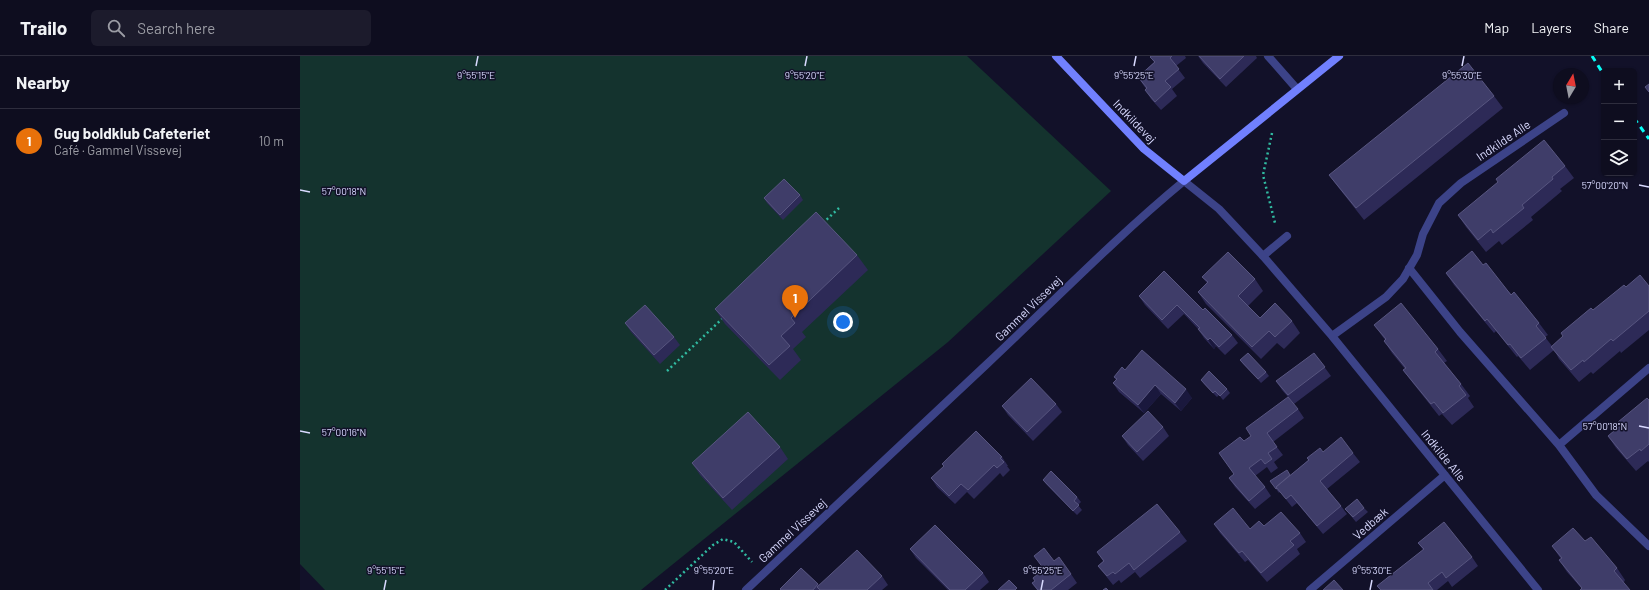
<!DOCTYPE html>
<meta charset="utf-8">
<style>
:root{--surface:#0e0d1f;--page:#1c1b2c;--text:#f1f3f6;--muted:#9b9ca4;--line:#2e2d3d;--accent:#07fdf6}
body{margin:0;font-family:Barlow,sans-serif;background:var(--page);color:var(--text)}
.controls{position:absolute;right:12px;top:12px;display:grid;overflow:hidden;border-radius:6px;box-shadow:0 1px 3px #0004}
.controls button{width:36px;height:36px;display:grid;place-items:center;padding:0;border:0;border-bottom:1px solid var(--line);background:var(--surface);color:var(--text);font:20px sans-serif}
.compass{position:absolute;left:1253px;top:12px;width:36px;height:36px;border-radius:50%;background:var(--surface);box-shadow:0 1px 3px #0004;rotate:10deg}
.you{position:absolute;left:543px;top:266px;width:14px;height:14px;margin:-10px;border:3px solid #fff;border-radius:50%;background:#1a73e8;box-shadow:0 0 0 6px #1a73e833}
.badge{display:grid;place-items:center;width:26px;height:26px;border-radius:50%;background:var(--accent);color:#fff;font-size:13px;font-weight:700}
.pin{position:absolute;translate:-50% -33px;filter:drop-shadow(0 1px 2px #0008)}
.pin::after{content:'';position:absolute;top:21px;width:14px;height:12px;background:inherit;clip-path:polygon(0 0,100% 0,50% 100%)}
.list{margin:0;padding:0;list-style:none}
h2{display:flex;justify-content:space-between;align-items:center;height:52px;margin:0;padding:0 16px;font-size:17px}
h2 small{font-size:13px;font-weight:400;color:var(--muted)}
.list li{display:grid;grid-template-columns:26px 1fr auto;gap:12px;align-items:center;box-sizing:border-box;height:64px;padding:0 16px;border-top:1px solid var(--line)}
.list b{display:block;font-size:15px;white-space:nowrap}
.list p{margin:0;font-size:13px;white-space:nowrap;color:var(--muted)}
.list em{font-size:13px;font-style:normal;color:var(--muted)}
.icon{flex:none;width:22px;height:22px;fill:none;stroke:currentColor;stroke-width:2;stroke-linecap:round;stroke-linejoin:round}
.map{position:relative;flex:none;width:1349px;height:534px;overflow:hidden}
header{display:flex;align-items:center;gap:24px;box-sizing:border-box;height:56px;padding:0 20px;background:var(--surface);border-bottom:1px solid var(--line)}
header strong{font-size:19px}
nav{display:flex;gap:22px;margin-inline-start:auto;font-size:14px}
.search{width:280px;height:36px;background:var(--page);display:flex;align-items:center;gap:10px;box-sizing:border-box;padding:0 14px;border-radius:6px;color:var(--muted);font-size:15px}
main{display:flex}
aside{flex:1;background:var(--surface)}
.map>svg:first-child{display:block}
.green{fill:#14332e}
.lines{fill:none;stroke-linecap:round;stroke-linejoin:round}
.path{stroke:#31bba1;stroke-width:2.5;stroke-dasharray:2 3;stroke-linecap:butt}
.lane{stroke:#3c4388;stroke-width:8}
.street{stroke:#3c4388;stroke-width:8}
.secondary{stroke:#7180fe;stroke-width:8}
.rail{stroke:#07fdf6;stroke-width:3;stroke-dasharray:6 5;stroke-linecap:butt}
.wall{fill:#2d2a57}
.shaded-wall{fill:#1a183d}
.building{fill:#3f3d69;stroke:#585680}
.ticks{fill:none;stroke:#d9daff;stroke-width:1.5}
.labels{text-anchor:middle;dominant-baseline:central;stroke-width:3;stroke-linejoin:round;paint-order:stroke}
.street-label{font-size:12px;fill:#d9daff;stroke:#121129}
.ticks-label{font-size:10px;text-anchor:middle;fill:#d9daff;stroke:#121129;stroke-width:3;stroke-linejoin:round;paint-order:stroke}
</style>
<header>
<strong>Trailo</strong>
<div class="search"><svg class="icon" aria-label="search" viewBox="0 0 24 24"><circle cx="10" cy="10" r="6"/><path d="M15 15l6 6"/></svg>Search here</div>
<nav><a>Map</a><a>Layers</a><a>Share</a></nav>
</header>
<main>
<aside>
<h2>Nearby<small></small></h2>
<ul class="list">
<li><span class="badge" style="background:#e8710a">1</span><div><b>Gug boldklub Cafeteriet</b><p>Café · Gammel Vissevej</p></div><em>10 m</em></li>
</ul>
</aside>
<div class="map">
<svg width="1349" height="534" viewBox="0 0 1349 534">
<rect width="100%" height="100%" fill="#121129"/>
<!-- green -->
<path class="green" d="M0 0H667L811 135 648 286 341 534H25L0 508Z"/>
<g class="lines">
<!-- path -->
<path class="path" d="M972 77 963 119 975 167
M523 167 539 152
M367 315 424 261
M365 534 413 489 423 483 434 486 452 506"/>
<!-- lane -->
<path class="lane" d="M968 0 997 33
M963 200 987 180"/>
<!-- street -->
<path class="street" d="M1109 212 1160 276 1259 389 1296 439 1349 490
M1032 280 1086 241 1103 223 1117 199 1123 178 1139 147 1161 127 1264 57
M1259 389 1349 312
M446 534C526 459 606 384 687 308 752 247 815 182 884 125L919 153 963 200 1032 280 1238 534
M1010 534 1145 419"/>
<!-- secondary -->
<path class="secondary" d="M756 0 844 93 884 125 1039 0"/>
<!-- rail -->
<path class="rail" d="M1292 0 1304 19
M1334 62 1349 83"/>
</g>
<!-- wall -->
<path class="wall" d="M851 0H885L886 2 876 10 885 22 872 33 877 40 861 54 851 43 845 34 846 33 838 21 854 6 850 1Z
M898 0H956L957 2 926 31 903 7Z
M1194 40 1203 52 1064 164 1038 131 1029 119Z
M1265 110 1274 122 1260 133 1262 135 1231 161 1233 164 1202 189 1199 185 1186 196 1166 171 1158 159Z
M500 139 503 144 483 164 467 147 464 142Z
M557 199 568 214 502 276 506 281 493 293 501 304 480 324 425 268 415 253Z
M1183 209 1239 267 1248 279 1245 281 1252 290 1293 254 1326 231 1349 230V274L1321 297 1320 295 1293 318 1291 316 1279 326 1259 303 1254 294 1230 314 1218 300 1217 301 1196 275 1194 277 1154 229 1146 217Z
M902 221 955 223 963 235 948 250 960 262 992 265 1000 277 984 293 977 287 961 303 906 248 898 236 907 227Z
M839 240 903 254 932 279 938 287 925 299 916 290 914 293 904 282 898 273 884 258 868 273 845 249Z
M325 267 374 281 380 289 360 308 331 276Z
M1074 269 1138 293 1147 305 1144 307 1161 328 1170 340 1168 342 1174 351 1152 369 1142 358 1139 360 1112 326 1103 314 1105 313 1092 297 1084 285 1085 284Z
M1014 297 1031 320 994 348 982 334 976 325Z
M940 304 966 316 969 320 961 327 943 308Z
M825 314 892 342 881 355 861 338 844 357 819 336 813 327 816 324 814 321Z
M901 324 927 333 930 337 923 344 919 339 917 341 904 328Z
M1349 344V406L1348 405 1336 415 1316 392 1308 380 1320 370 1318 366Z
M756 348 762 356 733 385 708 359 702 350Z
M998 353 1004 362 973 386 983 399 974 406 978 412 971 417 967 411 955 420 965 431 971 440 955 453 935 431 929 422 934 418 919 397 944 385Z
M863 371 869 380 843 405 828 389 822 380Z
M480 391 488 403 432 454 400 419 392 407Z
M1023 396 1053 397 1060 406 1027 433 1041 450 1047 458 1023 478 997 447 992 451 980 436 979 437 970 425 991 419 1008 404 1007 402Z
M702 401 708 410H707L710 414 703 421 700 417 674 443 667 436 655 448 637 431 631 422Z
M743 424 777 441 781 446 778 449 782 454 777 459 746 428Z
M1064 452 1068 456 1056 466 1045 453Z
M914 468 950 473 964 470 1000 477 1006 486 997 493 1000 498 967 526 948 504 945 506 920 477Z
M880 476 887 485 840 522 835 516 821 527 819 524 813 529 798 510 803 505 797 496Z
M1285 485 1317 512 1325 524 1324 526 1282 533 1267 516 1259 504 1261 503 1252 490Z
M1118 487 1172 501 1178 510 1152 531 1148 525 1137 534H1080L1077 530 1123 494Z
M610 493 683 517 689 526 680 534H648L616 502Z
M734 500 754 505 771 518 777 527 768 534H737L732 527 735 525 744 513Z
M501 512 519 529 582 520 588 529 582 534H481Z"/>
<!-- shaded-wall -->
<path class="shaded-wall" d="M910 282 916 290 914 293 908 284Z
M855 329 861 338 844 357 838 349Z
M886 333 892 342 881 355 875 347Z"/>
<!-- building -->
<path class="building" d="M851 0H872L870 2 879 13 865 25 871 31 855 46 845 34 847 32 838 21 855 6 850 1Z
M899 0H944L920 23Z
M1168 7 1194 40 1056 152 1029 119Z
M1349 28V36L1345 31Z
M1244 84 1265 110 1252 121 1253 123 1222 149 1224 152 1193 177 1191 173 1178 184 1158 159 1198 126 1196 123Z
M484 123 500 139 480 159 464 142Z
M516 156 557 199 491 262 495 267 481 280 490 290 469 309 415 253Z
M1172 195 1183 209 1186 207 1211 239 1214 236 1239 267 1236 270 1246 282 1221 302 1210 288 1208 289 1187 263 1185 265 1146 217Z
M928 196 955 223 938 240 960 262 975 247 992 265 975 281 969 275 952 291 898 236 908 226 902 221Z
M864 215 903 254 905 252 932 279 919 291 910 282 908 284 898 273 900 272 877 249 862 264 839 240Z
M1340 219 1349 230V255L1313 285 1311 283 1284 306 1283 304 1271 314 1251 291 1263 280 1261 277 1291 252 1293 254 1324 229 1326 231Z
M1101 247 1138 293 1135 296 1161 328 1159 330 1166 339 1143 357 1134 346 1131 348 1103 314 1106 312 1084 285 1086 283 1074 269Z
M345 249 374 281 354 299 325 267Z
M842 294 886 333 875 347 855 329 838 349 813 327 817 323 814 321 822 311 825 314Z
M948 297 966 316 958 323 940 304Z
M1014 297 1025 311 988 339 976 325Z
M909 315 927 333 920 340 915 335 913 337 901 324Z
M731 322 756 348 727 376 702 350Z
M988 341 998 353 967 377 977 391 968 397 972 403 965 408 961 403 949 412 965 431 949 445 929 422 934 418 919 397 940 381 944 385 951 380 946 372Z
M1347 342 1349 344V388L1341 395 1340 393 1327 403 1308 380 1321 369 1318 366Z
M848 355 863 371 837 396 822 380Z
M448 356 480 391 423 442 392 407Z
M676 375 702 401 700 402 704 406 697 412 694 409 668 434 661 428 649 440 631 422 644 410 642 408Z
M1041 381 1053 397 1020 425 1041 450 1017 470 991 439 986 443 976 431 1009 404 1007 402 1020 392 1023 396Z
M987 414 990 419 976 431 977 432 976 433 970 425Z
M751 415 777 441 774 445 779 449 773 455 743 424Z
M1057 443 1064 452 1053 461 1045 453Z
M857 448 880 476 834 514 829 507 815 518 813 516 807 520 798 510 804 505 797 496Z
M933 452 950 473 959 465 964 470 981 456 1000 477 990 485 994 489 961 517 942 495 939 497 914 468Z
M1144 466 1172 501 1146 522 1142 516 1128 527 1133 534H1081L1077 530 1124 493 1118 487Z
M635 469 683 517 665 534H650L610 493Z
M1273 472 1285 485 1291 481 1317 512 1314 515 1330 534H1280L1282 532 1259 504 1262 502 1252 490Z
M744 492 754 505 759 501 771 518 751 534H738L732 527 735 525 733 522 744 513 734 500Z
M557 494 582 520 567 534H520L517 531Z
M501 512 518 528 513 534H481L480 533Z
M709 524 717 532 715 534H698Z
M1034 524 1043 534H1023Z
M806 532 808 534H803Z"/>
<!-- ticks -->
<path class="ticks" d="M176 10 178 0M505 10 507 0M834 10 836 0M1162 10 1164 0M1339 129 1349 131M0 134 10 136M1339 370 1349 372M0 375 10 377M84 534 86 524M413 534 414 524M741 534 743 524M1070 534 1072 524"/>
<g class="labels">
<!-- street labels -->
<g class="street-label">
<text transform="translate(835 65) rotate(46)">Indkildevej</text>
<text transform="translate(1203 84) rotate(-34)">Indkilde Alle</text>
<text transform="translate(728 252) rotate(-44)">Gammel Vissevej</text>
<text transform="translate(1144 399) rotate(51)">Indkilde Alle</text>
<text transform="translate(1070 467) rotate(-41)">Vedbæk</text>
<text transform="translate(492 474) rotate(-43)">Gammel Vissevej</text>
</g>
</g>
<g class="ticks-label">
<text x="176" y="23">9°55'15"E</text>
<text x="505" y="23">9°55'20"E</text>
<text x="834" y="23">9°55'25"E</text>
<text x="1162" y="23">9°55'30"E</text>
<text x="1305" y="133">57°00'20"N</text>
<text x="44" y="139">57°00'18"N</text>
<text x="1305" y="374">57°00'18"N</text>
<text x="44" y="380">57°00'16"N</text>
<text x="86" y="518">9°55'15"E</text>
<text x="414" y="518">9°55'20"E</text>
<text x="743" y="518">9°55'25"E</text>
<text x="1072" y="518">9°55'30"E</text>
</g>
</svg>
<div class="controls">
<button>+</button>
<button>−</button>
<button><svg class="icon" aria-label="layers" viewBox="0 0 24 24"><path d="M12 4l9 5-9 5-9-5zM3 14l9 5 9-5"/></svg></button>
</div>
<svg class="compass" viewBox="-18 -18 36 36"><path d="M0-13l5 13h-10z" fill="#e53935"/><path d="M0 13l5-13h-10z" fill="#9b9ca4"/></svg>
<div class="you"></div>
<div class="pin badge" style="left:495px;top:262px;background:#e8710a">1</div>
</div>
</main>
